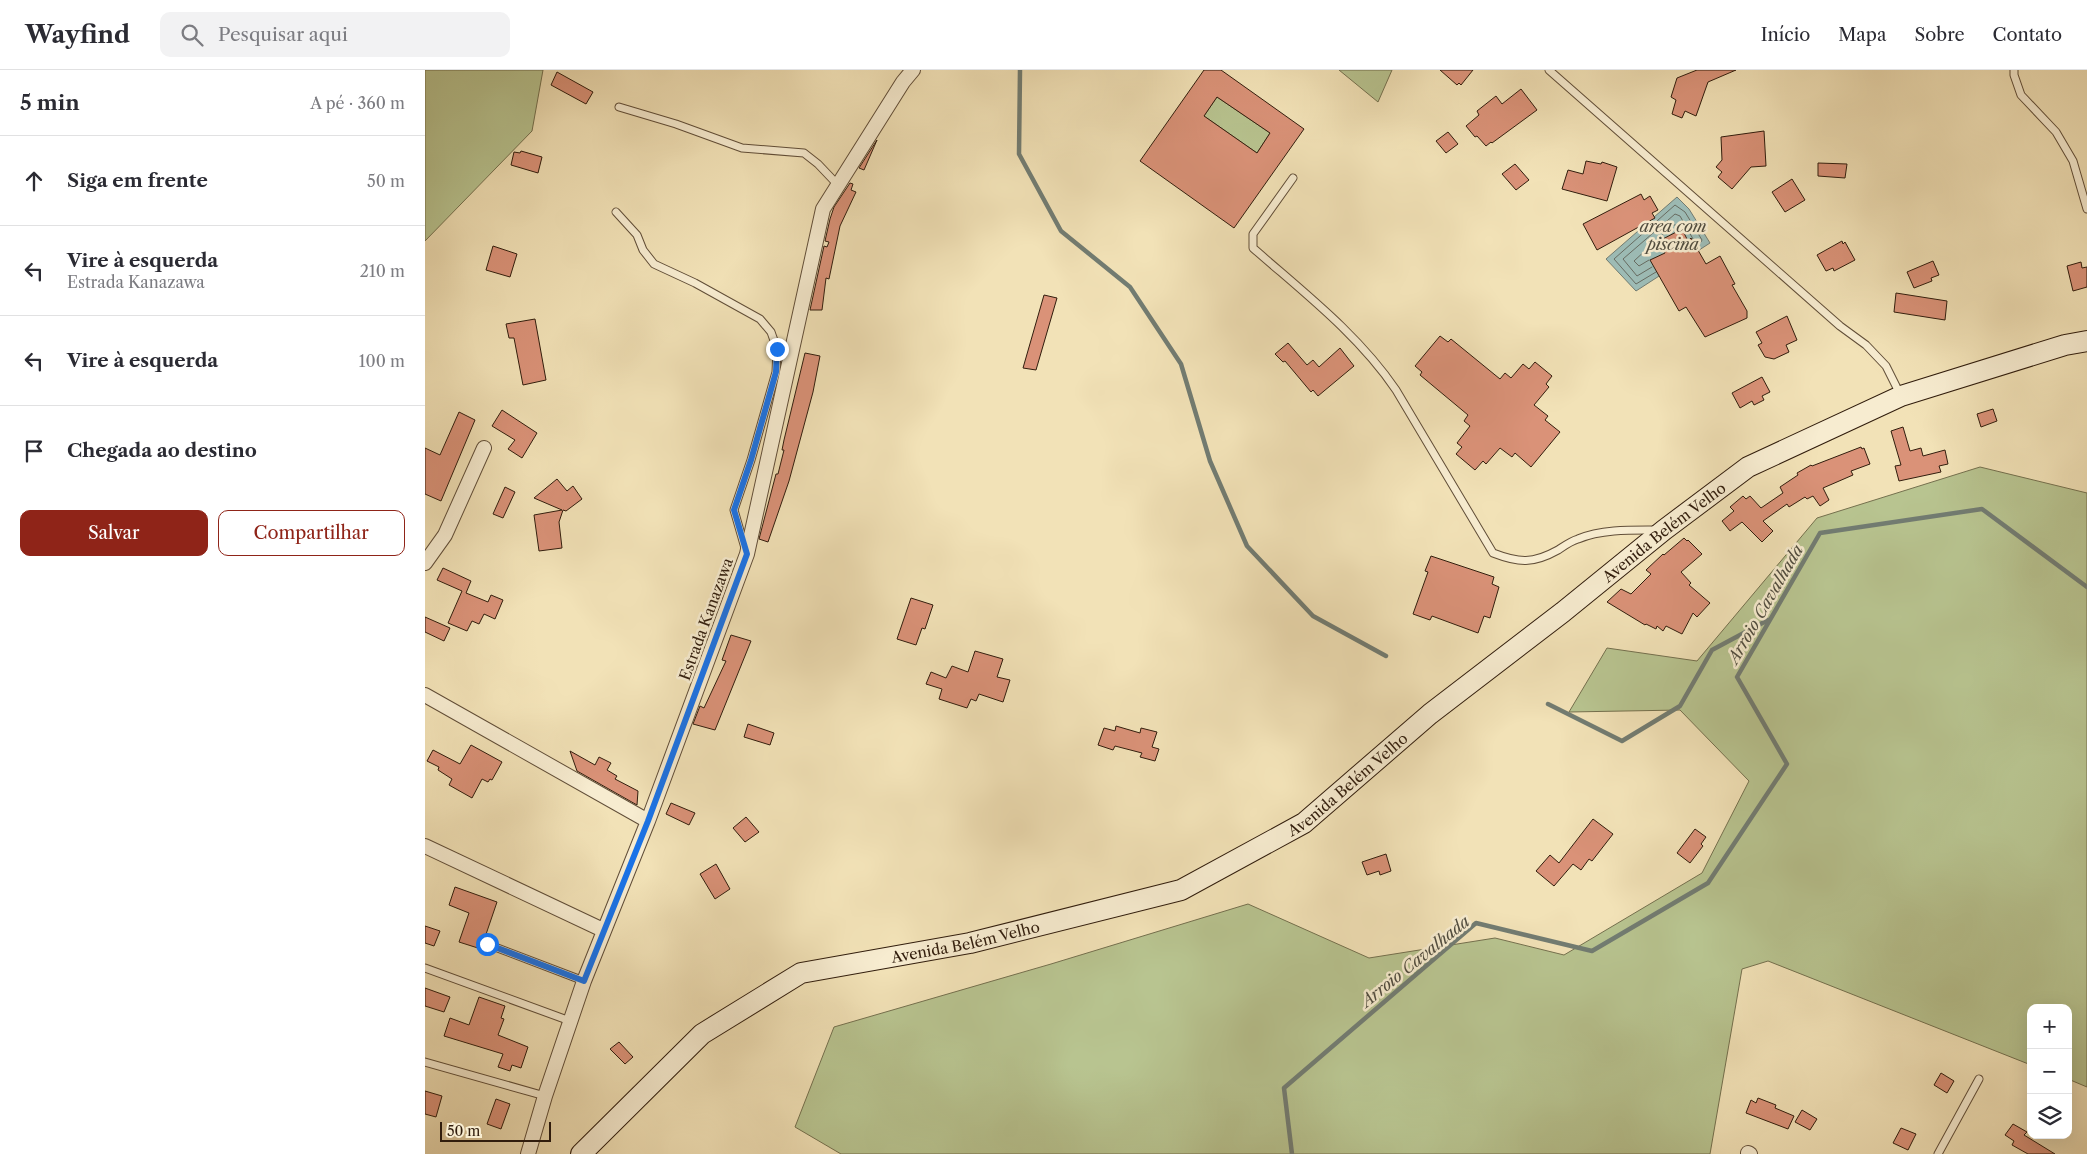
<!DOCTYPE html>
<html lang="pt">
<meta charset="utf-8">
<style>
:root{--surface:#fff;--page:#f2f2f3;--text:#2b2b33;--muted:#7c7c81;--line:#e1e1e2;--accent:#8f2418}
body{margin:0;font-family:"Libre Caslon Text",serif;background:var(--page);color:var(--text)}
.controls{position:absolute;right:15px;bottom:15px;display:grid;overflow:hidden;border-radius:10px;box-shadow:0 5px 20px #0002}
.controls button{width:45px;height:45px;display:grid;place-items:center;padding:0;border:0;border-bottom:1px solid var(--line);background:var(--surface);color:var(--text);font:25px sans-serif}
.scale{position:absolute;left:15px;bottom:12px;width:111px;box-sizing:border-box;padding-left:5px;border:2px solid #311d0d;border-top:0;font-size:14px;line-height:18px;white-space:nowrap;color:#311d0d;-webkit-text-stroke:4px #f7ecd0;paint-order:stroke}
.stop{position:absolute;width:15px;height:15px;margin:-11px;border:4px solid #1a73e8;border-radius:50%;background:#fff}
.stop.end{background:#1a73e8;border-color:#fff;box-shadow:0 1px 5px #0008}
.list{margin:0;padding:0;list-style:none}
h2{display:flex;justify-content:space-between;align-items:center;height:65px;margin:0;padding:0 20px;font-size:21px}
h2 small{font-size:16px;font-weight:400;color:var(--muted)}
.list li{display:grid;grid-template-columns:32px 1fr auto;gap:15px;align-items:center;box-sizing:border-box;height:90px;padding:0 20px;border-top:1px solid var(--line)}
.list b{display:block;font-size:19px;white-space:nowrap}
.list p{margin:0;font-size:16px;white-space:nowrap;color:var(--muted)}
.list em{font-size:16px;font-style:normal;color:var(--muted)}
.actions{display:flex;gap:10px;padding:15px 20px}
.actions a{flex:1;padding:11px 0;border:1px solid var(--accent);border-radius:10px;text-align:center;font-size:18px;color:var(--accent)}
.actions .main{background:var(--accent);color:#fff}
.icon{flex:none;width:28px;height:28px;fill:none;stroke:currentColor;stroke-width:2;stroke-linecap:round;stroke-linejoin:round}
.map{position:relative;flex:none;width:1662px;height:1084px;overflow:hidden}
header{display:flex;align-items:center;gap:30px;box-sizing:border-box;height:70px;padding:0 25px;background:var(--surface);border-bottom:1px solid var(--line)}
header strong{font-size:24px}
nav{display:flex;gap:28px;margin-inline-start:auto;font-size:18px}
.search{width:350px;height:45px;background:var(--page);display:flex;align-items:center;gap:12px;box-sizing:border-box;padding:0 18px;border-radius:10px;color:var(--muted);font-size:19px}
main{display:flex}
aside{flex:1;background:var(--surface)}
.map>svg:first-child{display:block}
.green{fill:#b8c490;stroke:#74704e}
.water{fill:#9dbcb6;stroke:#727c72}
.lines{fill:none;stroke-linecap:round;stroke-linejoin:round}
.shore{stroke:#676c62;stroke-width:1}
.stream{stroke:#727c72;stroke-width:4.5}
.building{fill:#da9278;stroke:#311d0d;fill-rule:evenodd}
.service-casing{stroke:#614e38;stroke-width:9}
.minor-casing{stroke:#614e38;stroke-width:16}
.secondary-casing{stroke:#311d0d;stroke-width:22}
.service{stroke:#f7ecd0;stroke-width:7}
.minor{stroke:#f7ecd0;stroke-width:14}
.secondary{stroke:#f7ecd0;stroke-width:20}
.route{stroke:#1a73e8;stroke-width:6}
.labels{text-anchor:middle;dominant-baseline:central;stroke-width:5;stroke-linejoin:round;paint-order:stroke}
.street-label{font-size:15px;fill:#311d0d;stroke:#f7ecd0}
.water-label{font-size:16px;font-style:italic;fill:#514d40;stroke:#f7ecd0}
</style>
<header>
<strong>Wayfind</strong>
<div class="search"><svg class="icon" aria-label="search" viewBox="0 0 24 24"><circle cx="10" cy="10" r="6"/><path d="M15 15l6 6"/></svg>Pesquisar aqui</div>
<nav><a>Início</a><a>Mapa</a><a>Sobre</a><a>Contato</a></nav>
</header>
<main>
<aside>
<h2>5 min<small>A pé · 360 m</small></h2>
<ul class="list">
<li><svg class="icon" aria-label="ahead" viewBox="0 0 24 24"><path d="M12 20V5M6 11l6-6 6 6"/></svg><div><b>Siga em frente</b></div><em>50 m</em></li>
<li><svg class="icon" aria-label="left" viewBox="0 0 24 24"><path d="M17 20v-9H6M10 6l-5 5 5 5"/></svg><div><b>Vire à esquerda</b><p>Estrada Kanazawa</p></div><em>210 m</em></li>
<li><svg class="icon" aria-label="left" viewBox="0 0 24 24"><path d="M17 20v-9H6M10 6l-5 5 5 5"/></svg><div><b>Vire à esquerda</b></div><em>100 m</em></li>
<li><svg class="icon" aria-label="arrive" viewBox="0 0 24 24"><path d="M6 21V4h12l-3 4 3 4H6"/></svg><div><b>Chegada ao destino</b></div></li>
</ul>
<div class="actions"><a class="main">Salvar</a><a>Compartilhar</a></div>
</aside>
<div class="map">
<svg width="1662" height="1084" viewBox="0 0 1662 1084">
<rect width="100%" height="100%" fill="#f2e2b7"/>
<filter id="stains"><feTurbulence type="fractalNoise" baseFrequency=".004" numOctaves="4"/><feColorMatrix values="0 0 0 0 .2 0 0 0 0 .09 0 0 0 0 .02 0 0 0 .5 -.17"/></filter>
<radialGradient id="worn" r=".72"><stop offset=".6" stop-color="#630" stop-opacity="0"/><stop offset="1" stop-color="#630" stop-opacity=".3"/></radialGradient>
<!-- green -->
<path class="green" d="M0 0H118L107 61 0 171Z
M914 0H967L953 32Z
M792 27 845 63 832 83 779 46Z
M1555 397 1662 423V1017L1643 1009V938H1606V995L1343 891 1317 899 1285 1084H416L370 1057 409 957 626 894 823 834 944 888 1070 868 1139 885 1277 803 1324 711 1255 640 1144 642 1182 578 1272 591 1392 448Z"/>
<!-- water -->
<path class="water" d="M1252 127 1264 139 1285 173 1211 221 1181 189Z"/>
<g class="lines">
<!-- shore -->
<path class="shore" d="M1224 190 1214 196 1209 191 1248 155H1251L1254 159
M1227 197 1212 206 1198 189 1250 144 1255 146 1268 169
M1231 202 1211 214 1189 189 1250 135 1260 142 1277 170 1276 172 1272 175"/>
<!-- stream -->
<path class="stream" d="M595 0 594 84 636 161 705 217 756 294 785 391 822 476 888 546 961 586
M1123 634 1197 671 1255 636 1287 580 1343 550
M867 1084 859 1018 1051 853 1167 881 1283 813 1362 694 1312 607 1395 463 1557 439 1662 517"/>
</g>
<!-- building -->
<path class="building" d="M779 0H796L879 59 809 158 715 91ZM792 27 845 63 832 83 779 46Z
M1015 0H1048L1036 15 1034 13 1032 15Z
M1272 0H1311L1283 12 1271 46 1260 41 1257 48 1247 44 1251 30 1246 27 1252 8Z
M132 2 168 22 161 34 126 15Z
M1096 19 1112 40 1067 73 1066 72 1061 76 1052 66 1050 67 1041 56 1054 45 1052 41 1071 26 1077 34Z
M1339 61 1341 96 1326 97 1307 119 1293 107 1297 102 1291 97 1297 90 1296 67Z
M1023 62 1033 74 1021 83 1011 71Z
M452 70 439 100 434 98Z
M96 81 117 87 113 103 86 95 89 82 95 83Z
M1161 91 1176 94 1177 92 1192 97 1182 131 1137 119 1143 100 1158 104Z
M1393 93 1422 94 1420 108 1393 106Z
M1090 94 1104 110 1091 120 1077 104Z
M1367 109 1380 130 1360 142 1347 122Z
M425 113 428 114 426 120 431 122 415 156 404 209 401 208 397 240H385L399 176 402 177 404 172 400 171 405 149 409 137Z
M1216 124 1219 130 1225 126 1233 140 1227 143 1230 148 1172 180 1158 154Z
M1257 159 1263 171 1266 168 1281 194 1295 186 1310 214 1307 215 1322 241V248L1280 267 1261 237 1254 241 1225 190 1240 183 1234 171Z
M1417 171 1418 174 1420 172 1430 190 1409 201 1408 198 1401 201 1392 185Z
M68 176 92 184 85 207 61 200Z
M1508 191 1514 205 1506 208 1507 211 1489 218 1482 202Z
M1656 192 1657 198 1662 197V217L1648 221 1642 196Z
M1471 223 1522 231 1520 250 1469 242Z
M619 225 632 228 611 300 598 298Z
M1362 246 1372 270 1361 275 1364 282 1349 289 1340 287 1333 275 1337 273 1331 262Z
M110 249 121 310 98 315 89 268H84L81 254Z
M1015 266 1023 272 1026 269 1075 309 1080 303 1086 308 1098 294 1104 299 1110 292 1127 306 1121 314 1124 317 1109 335 1123 346 1120 350 1135 362 1106 397 1090 383 1087 387 1075 378 1061 394 1058 391 1050 400 1031 384 1037 377 1032 373 1045 356 1039 351 1043 345 995 305 997 302 990 296Z
M863 273 882 295 888 290 894 297 915 278 929 296 893 326 888 320 886 322 860 291 858 292 850 284Z
M380 283 395 286 388 322 364 411 343 472 334 469 351 404H353L359 380H357L359 370Z
M1337 307 1345 322 1337 326 1339 330 1329 335 1327 331 1315 338 1307 323Z
M1568 339 1572 351 1556 357 1552 344Z
M77 340 112 363 97 388 83 379 90 370 67 356Z
M34 342 50 350 16 431 0 424V378L15 385Z
M1478 357 1485 381 1496 378 1498 386 1520 380 1523 394 1514 396 1516 402 1474 411 1470 396 1476 395 1466 361Z
M1436 377 1437 379 1439 378 1445 394 1426 401 1428 405 1398 418 1404 430 1395 436 1388 426 1382 429 1380 427 1364 437 1362 434 1338 451 1348 461 1337 472 1317 452 1305 461 1297 451 1309 441 1305 437 1318 426 1321 429 1325 426 1336 438 1358 423 1355 417 1373 405 1372 403 1386 395 1387 396Z
M132 409 142 421 148 416 157 429 141 441 138 440 134 452 137 478 114 481 109 445 137 440 109 428Z
M80 417 90 422 78 448 68 444Z
M1259 468 1262 471 1263 470 1277 484 1256 502 1266 513 1264 515 1285 533 1272 547 1268 543 1257 564 1241 556 1238 561 1232 556 1231 559 1221 554 1220 555 1182 532 1196 519 1206 524 1226 504 1221 500 1238 484 1239 485Z
M1006 486 1069 507 1067 514 1074 517 1065 548 1059 546 1053 563 1007 546 1005 550 988 544 1003 502 1000 501Z
M18 498 46 511 41 523 63 532 66 525 78 530 70 549 59 544 54 554 47 551 42 561 23 553 37 521 12 510Z
M486 528 508 535 500 559 497 558 491 575 472 569Z
M0 547 25 558 19 571 0 562Z
M306 565 326 571 290 660 268 654 275 636 279 638 301 591 297 590Z
M550 581 578 589 572 607 585 610 578 632 554 624 551 631 546 629 542 638 514 629 517 619 501 614 506 602 521 608 527 596 543 602Z
M323 654 349 663 345 675 319 667Z
M691 656 715 663 716 658 732 662 727 677 734 679 730 691 715 687 717 683 690 676 688 680 673 675 679 658 690 661Z
M46 675 77 692 67 710 65 709 63 712 57 709 47 728 24 715 27 709 13 700 14 697 2 691 8 680 35 694Z
M145 681 170 695 174 687 186 693 182 700 192 706 190 709 213 721 212 735 152 701Z
M246 733 270 743 264 755 241 744Z
M321 747 334 762 320 772 308 758Z
M1168 749 1188 764 1167 791 1164 789 1156 800 1148 794 1129 816 1111 801 1125 785 1134 793Z
M1270 759 1281 767 1276 774 1278 776 1265 793 1252 783Z
M961 784 966 801 955 805 954 801 942 805 937 792Z
M291 794 305 819 290 829 275 804Z
M30 817 72 832 56 879 34 872 44 843 24 835Z
M0 856 15 861 9 876 0 873Z
M0 918 25 927 19 942 0 936Z
M54 927 80 936 76 948 79 949 73 965 103 977 96 998 87 995 85 1001 73 997 78 984 19 966 25 948 44 955Z
M194 972 208 987 200 994 185 979Z
M1516 1003 1529 1011 1522 1023 1509 1015Z
M0 1021 17 1026 11 1047 0 1044Z
M1333 1028 1351 1035 1350 1038 1369 1046 1363 1059 1321 1043 1326 1030 1331 1033Z
M71 1029 85 1034 76 1059 62 1054Z
M1377 1040 1392 1049 1385 1060 1370 1052Z
M1588 1054 1602 1062 1599 1065 1630 1084H1603L1587 1075 1589 1071 1580 1065Z
M1476 1058 1491 1064 1483 1080 1468 1073Z"/>
<g class="lines">
<defs>
<path id="service" d="M1124 0 1415 256 1441 275 1461 296 1476 326
M1589 0V5L1596 25 1631 62 1648 91 1662 139
M194 37 251 54 317 78 379 83 393 94 412 114
M868 108 828 164V178C878 222 933 264 971 320L1068 483C1094 493 1108 494 1133 480 1139 476 1146 471 1153 469 1177 459 1207 460 1233 460
M191 142 212 165 218 180 229 194 270 213 335 249 346 262 352 279 351 302 326 390 309 440 320 478
M62 874 159 911
M0 898 145 951
M0 992 120 1026
M1513 1084 1554 1009"/>
<path id="minor" d="M0 493 20 465 59 378
M0 625 223 751
M0 776 178 860
M1323 1083 1325 1084
M103 1084 120 1026 159 911 223 751 322 484 398 139 478 12 488 0"/>
<g id="secondary">
<path id="s1" d="M156 1084 277 964 376 903 545 873 756 820 879 753 1005 644 1138 542 1239 460 1323 397 1476 326 1640 275 1662 271"/>
</g>
</defs>
<!-- service casing -->
<use href="#service" class="service-casing"/>
<!-- minor casing -->
<use href="#minor" class="minor-casing"/>
<!-- secondary casing -->
<use href="#secondary" class="secondary-casing"/>
<!-- service -->
<use href="#service" class="service"/>
<!-- minor -->
<use href="#minor" class="minor"/>
<!-- secondary -->
<use href="#secondary" class="secondary"/>
</g>
<g class="lines">
<!-- route -->
<path class="route" d="M62 874 159 911 223 751 322 484 309 440 326 390 351 302 352 279"/>
</g>
<g class="labels">
<!-- street labels -->
<g class="street-label">
<text stroke="none"><textPath href="#s1" startOffset="1279">Avenida Belém Velho</textPath></text>
<text transform="translate(281 549) rotate(-70)">Estrada Kanazawa</text>
<text stroke="none"><textPath href="#s1" startOffset="874">Avenida Belém Velho</textPath></text>
<text stroke="none"><textPath href="#s1" startOffset="454">Avenida Belém Velho</textPath></text>
</g>
<!-- water labels -->
<g class="water-label">
<text x="1248" y="156">area com<tspan x="1248" dy="18">piscina</tspan></text>
<text transform="translate(1340 534) rotate(-60)">Arroio Cavalhada</text>
<text transform="translate(990 891) rotate(-39)">Arroio Cavalhada</text>
</g>
</g>
<rect width="100%" height="100%" filter="url(#stains)"/>
<rect width="100%" height="100%" fill="url(#worn)"/>
</svg>
<div class="controls">
<button>+</button>
<button>−</button>
<button><svg class="icon" aria-label="layers" viewBox="0 0 24 24"><path d="M12 4l9 5-9 5-9-5zM3 14l9 5 9-5"/></svg></button>
</div>
<div class="scale">50 m</div>
<div class="stop" style="left:62px;top:874px"></div>
<div class="stop end" style="left:352px;top:279px"></div>
</div>
</main>
